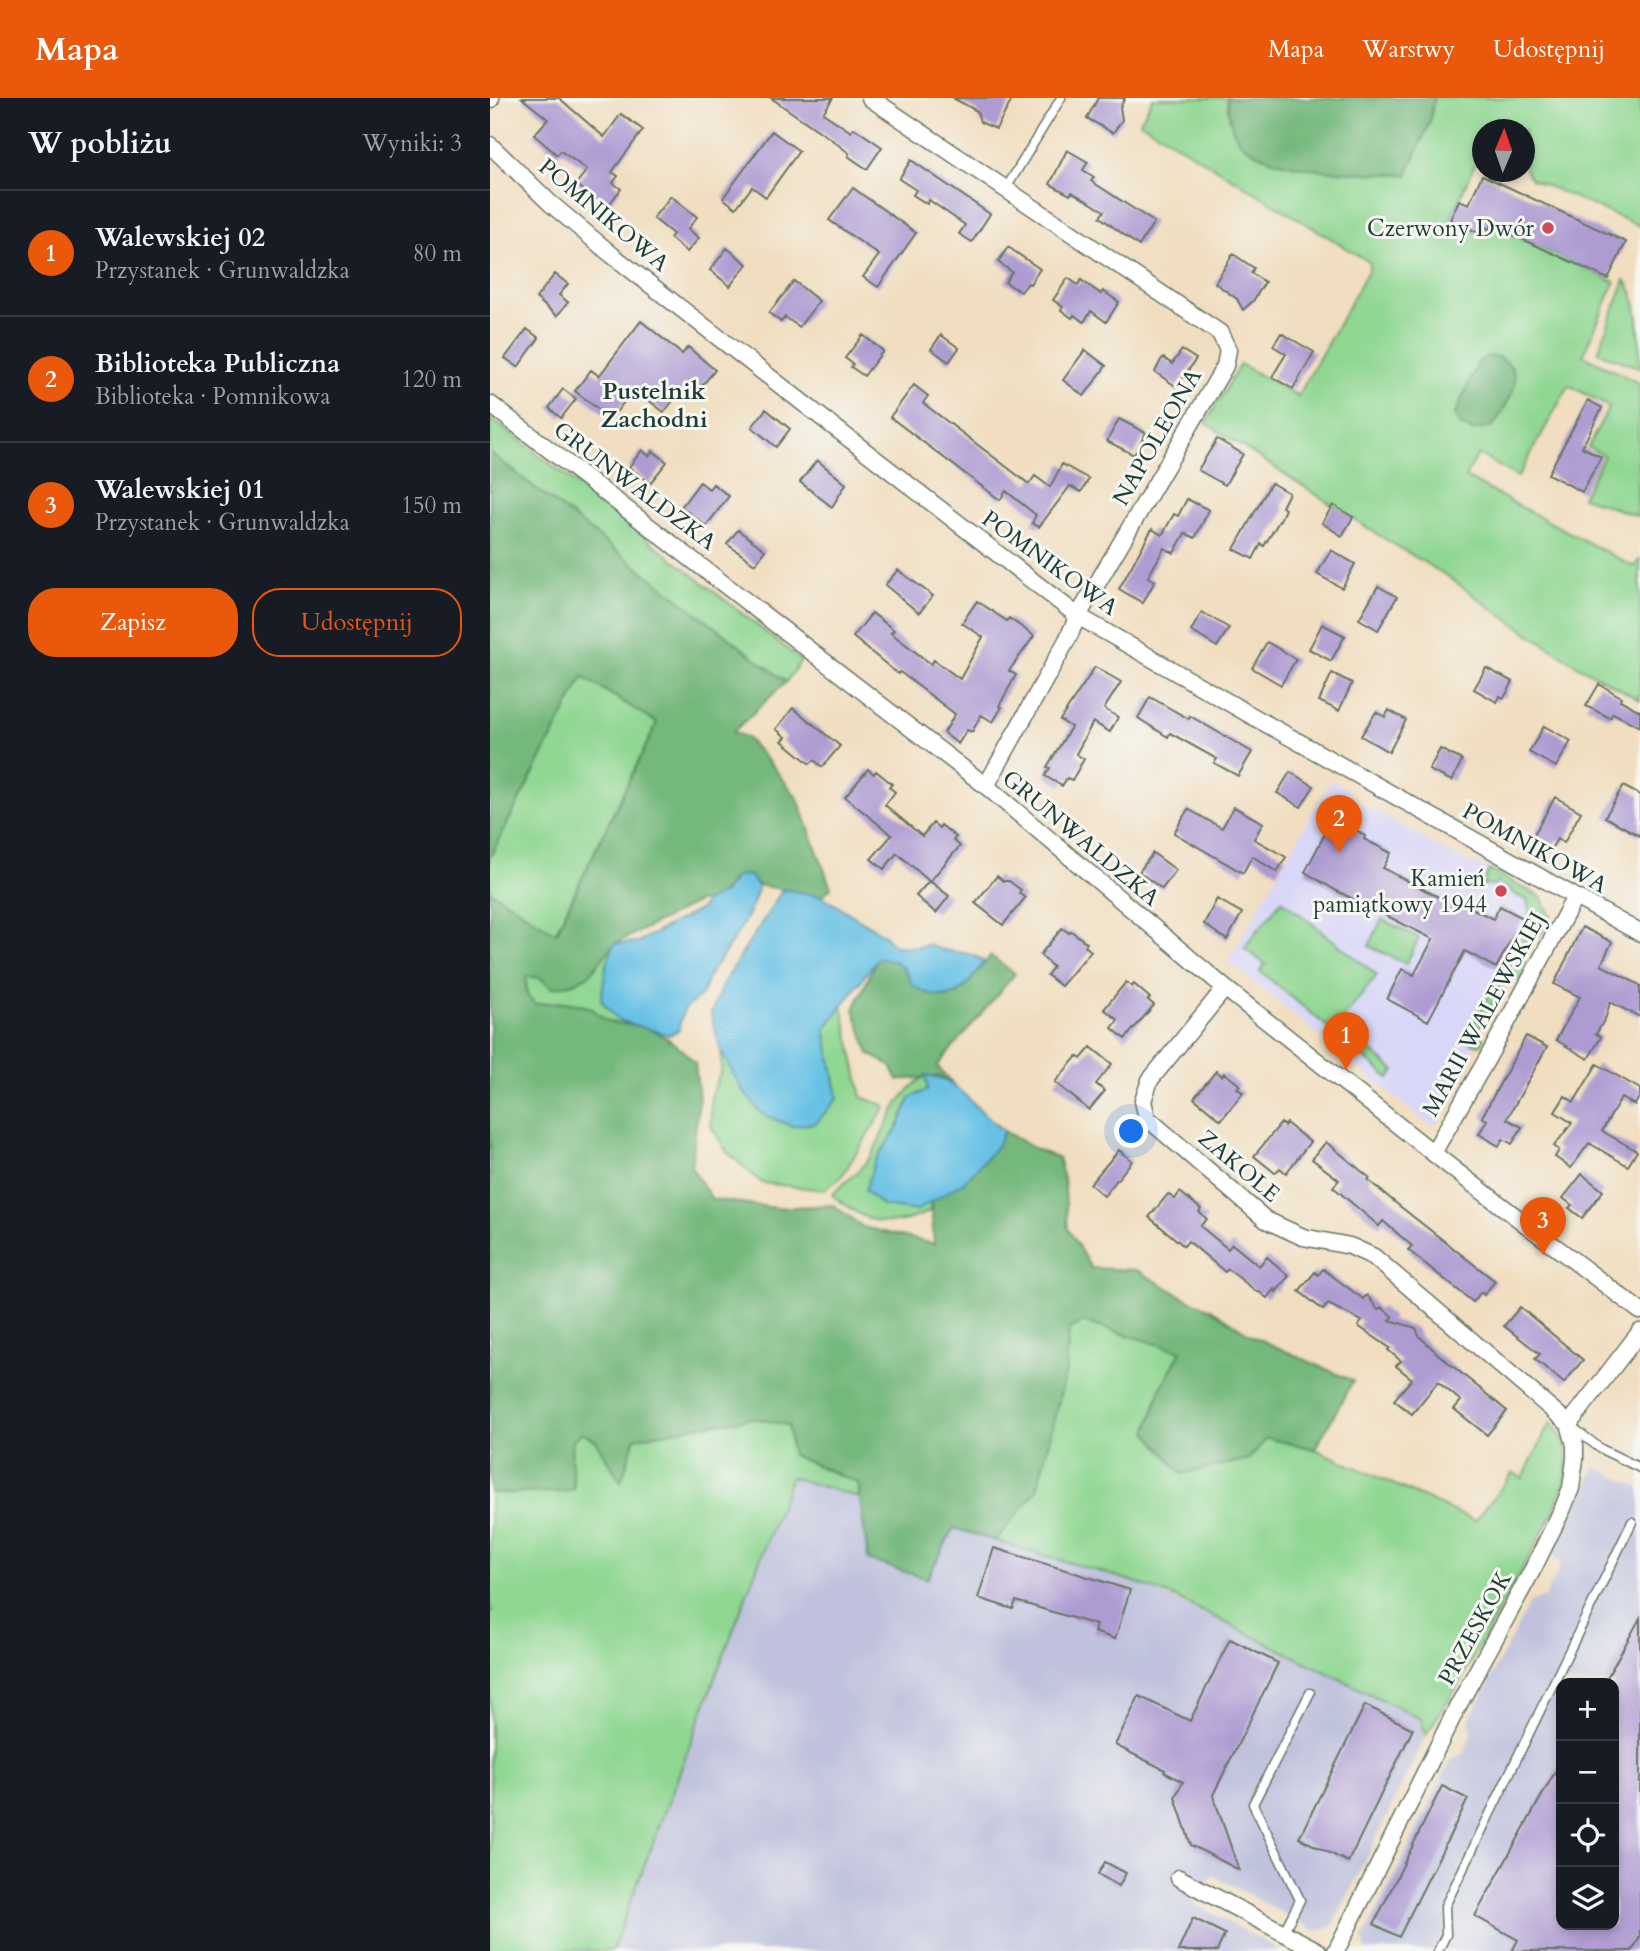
<!DOCTYPE html>
<html lang="pl">
<meta charset="utf-8">
<style>
:root{--surface:#171b24;--page:#20242c;--text:#f1f3f6;--muted:#9ea1a6;--line:#363941;--accent:#ea580c}
body{margin:0;font-family:Cardo,serif;background:var(--page);color:var(--text)}
.controls{position:absolute;right:21px;bottom:21px;display:grid;overflow:hidden;border-radius:14px;box-shadow:0 4px 10px #0003}
.controls button{width:63px;height:63px;display:grid;place-items:center;padding:0;border:0;border-bottom:2px solid var(--line);background:var(--surface);color:var(--text);font:35px sans-serif}
.compass{position:absolute;left:982px;top:21px;width:63px;height:63px;border-radius:50%;background:var(--surface);box-shadow:0 4px 10px #0003;rotate:2deg}
.you{position:absolute;left:642px;top:1034px;width:24px;height:24px;margin:-18px;border:5px solid #fff;border-radius:50%;background:#1a73e8;box-shadow:0 0 0 10px #1a73e833}
.badge{display:grid;place-items:center;width:46px;height:46px;border-radius:50%;background:var(--accent);color:#fff;font-size:23px;font-weight:700}
.pin{position:absolute;translate:-50% -58px;filter:drop-shadow(0 2px 4px #0008)}
.pin::after{content:'';position:absolute;top:37px;width:24px;height:21px;background:inherit;clip-path:polygon(0 0,100% 0,50% 100%)}
.list{margin:0;padding:0;list-style:none}
h2{display:flex;justify-content:space-between;align-items:center;height:91px;margin:0;padding:0 28px;font-size:30px}
h2 small{font-size:23px;font-weight:400;color:var(--muted)}
.list li{display:grid;grid-template-columns:46px 1fr auto;gap:21px;align-items:center;box-sizing:border-box;height:126px;padding:0 28px;border-top:2px solid var(--line)}
.list b{display:block;font-size:26px;white-space:nowrap}
.list p{margin:0;font-size:23px;white-space:nowrap;color:var(--muted)}
.list em{font-size:23px;font-style:normal;color:var(--muted)}
.actions{display:flex;gap:14px;padding:21px 28px}
.actions a{flex:1;padding:16px 0;border:2px solid var(--accent);border-radius:28px;text-align:center;font-size:24px;color:var(--accent)}
.actions .main{background:var(--accent);color:#fff}
.icon{flex:none;width:38px;height:38px;fill:none;stroke:currentColor;stroke-width:2;stroke-linecap:round;stroke-linejoin:round}
.map{position:relative;flex:none;width:1150px;height:1853px;overflow:hidden}
header{display:flex;align-items:center;gap:42px;box-sizing:border-box;height:98px;padding:0 35px;background:var(--accent);color:#fff}
header strong{font-size:33px}
nav{display:flex;gap:38px;margin-inline-start:auto;font-size:24px}
main{display:flex}
aside{flex:1;background:var(--surface)}
.map>svg:first-child{display:block}
.built{fill:#d9d7f7}
.industrial{fill:#c0c2dd;fill-rule:evenodd}
.green{fill:#90d792;stroke:#588a63;stroke-width:2}
.forest{fill:#74b87c;stroke:#4a7a58;stroke-width:2}
.water{fill:#68c1e5;stroke:#447f8c;stroke-width:2}
.building{fill:#ae9bd2}
.lines{fill:none;stroke-linecap:round;stroke-linejoin:round}
.lane-casing{stroke:#687565;stroke-width:11}
.street-casing{stroke:#687565;stroke-width:19}
.lane{stroke:#fff;stroke-width:8}
.street{stroke:#fff;stroke-width:16}
.poi-dot{fill:#d1495b;stroke:#f6f6f2;stroke-width:2.5}
.labels{text-anchor:middle;dominant-baseline:central;stroke-width:6;stroke-linejoin:round;paint-order:stroke}
.street-label{font-size:23px;fill:#1f3d34;stroke:#f6f6f2}
.poi-label{font-size:23px;fill:#1f3d34;stroke:#f6f6f2;text-anchor:end}
.neighbourhood-label{font-size:24px;font-weight:bold;fill:#1f3d34;stroke:#f6f6f2}
</style>
<header>
<strong>Mapa</strong>
<nav><a>Mapa</a><a>Warstwy</a><a>Udostępnij</a></nav>
</header>
<main>
<aside>
<h2>W pobliżu<small>Wyniki: 3</small></h2>
<ul class="list">
<li><span class="badge">1</span><div><b>Walewskiej 02</b><p>Przystanek · Grunwaldzka</p></div><em>80 m</em></li>
<li><span class="badge">2</span><div><b>Biblioteka Publiczna</b><p>Biblioteka · Pomnikowa</p></div><em>120 m</em></li>
<li><span class="badge">3</span><div><b>Walewskiej 01</b><p>Przystanek · Grunwaldzka</p></div><em>150 m</em></li>
</ul>
<div class="actions"><a class="main">Zapisz</a><a>Udostępnij</a></div>
</aside>
<div class="map">
<svg width="1150" height="1853" viewBox="0 0 1150 1853">
<rect width="100%" height="100%" fill="#f6f6f2"/>
<filter id="ink" filterUnits="userSpaceOnUse"><feTurbulence type="fractalNoise" baseFrequency=".0143" numOctaves="2"/><feDisplacementMap in="SourceGraphic" scale="14" xChannelSelector="R" yChannelSelector="G"/><feConvolveMatrix kernelMatrix="1 2 1 2 8 2 1 2 1" color-interpolation-filters="sRGB"/></filter>
<filter id="wash" filterUnits="userSpaceOnUse"><feTurbulence type="fractalNoise" baseFrequency=".00686" numOctaves="4" result="noise"/><feDisplacementMap in="SourceGraphic" scale="28" xChannelSelector="R" yChannelSelector="G"/><feGaussianBlur stdDeviation="1.57" result="paint"/><feColorMatrix in="noise" values="0 0 0 0 0 0 0 0 0 0 0 0 0 0 0 0 0 1.4 0 .05"/><feComposite in="paint" operator="in"/></filter>
<g filter="url(#wash)">
<rect width="100%" height="100%" fill="#f1dec0"/>
<!-- built -->
<path class="built" d="M841 682 859 691 860 699 981 767 987 765 1051 799 1061 818 1050 838 1042 833 1026 860 986 936 994 941 991 947 984 946 977 961 980 965 947 1026 939 1027 738 863Z"/>
<!-- industrial -->
<path class="industrial" d="M1106 1369 1150 1390V1850L1148 1853H876L873 1841 962 1660 974 1655 982 1635 979 1623 1039 1505 1055 1499 1071 1467 1063 1455ZM1071 1585H1124V1827H1071Z
M301 1379 505 1443 642 1483 735 1524 932 1621 936 1637 843 1828 826 1833 722 1777 718 1784 694 1770 706 1807 792 1853H122Z"/>
<!-- green -->
<path class="green" d="M663 0H737L739 14 939 26 944 0H1150V128L1041 81 1035 72 1034 32H992V64L985 66 960 122 990 136 994 129 1000 131 1002 127 1125 184 1093 257 1149 285 1147 418 1092 399 1114 358 1098 349 1119 309 1079 287 1028 379 988 356 975 379 1144 469 1150 461V602L1090 569 1011 517 957 478 890 438 716 325 750 266 808 298 879 171V164L650 24Z
M1135 182C1150 200 1150 244 1150 270L1108 254Z
M0 320 104 399 311 562 296 584 0 355Z
M93 579 167 625 65 835 0 793V759Z
M999 772 1051 799 1061 818 1050 838 1042 833 1027 860 1040 867 1032 882 1019 875 986 935 994 941 991 947 984 946 975 940 996 900 1016 873 1042 823 1037 802 1022 795V792L1007 784 1004 788 996 786 991 790Z
M792 802 887 877 849 926 905 973 899 980 770 873 775 866 754 850Z
M892 821 929 840 916 866 879 848Z
M124 846 116 869 128 922 143 927 127 926 116 923 101 910 76 904 45 906 37 897 36 878 50 880 99 877Z
M352 908 372 999 396 1008 351 1079 334 1092 272 1085 237 1054 221 1028V999L231 972V953L254 994 348 1000 335 931Z
M435 978 438 992 421 999 407 1031 385 1063 425 1113 441 1103 440 1113C397 1134 378 1125 342 1097 354 1084 372 1072 381 1058 398 1028 405 998 435 978Z
M594 1224 691 1253 670 1292 777 1340 825 1351 985 1423 1023 1375 1033 1380 1060 1325C1089 1350 1076 1385 1063 1415L971 1582 936 1637 931 1621 684 1499 642 1483 505 1443 547 1391 576 1272 579 1231Z
M264 1320 298 1327 302 1357 368 1385 370 1400 301 1379 122 1853C109 1853 60 1850 52 1853H0V1515L3 1514 0 1508V1395L74 1394 84 1391 81 1360 82 1343 92 1333 106 1343 131 1383 145 1340 214 1327Z"/>
<!-- forest -->
<path class="forest" d="M737 0H944L939 26 917 77C873 74 778 76 749 42 740 32 738 13 737 0Z
M1005 258C1043 272 1017 306 1003 328L983 333 969 326 965 316 989 263 996 259Z
M0 355 296 584 243 634 256 639 284 670 308 701 341 790 331 798 268 787 258 777 242 782C234 795 225 803 208 804L124 846 99 877 84 885 63 890 50 880 36 878 37 897 45 906C64 905 82 902 100 910 106 913 111 920 118 923 126 928 136 925 145 927 170 932 188 947 205 965L209 1002 201 1069 222 1101 286 1110 343 1107 373 1129 444 1146 441 1103C473 1085 496 1068 514 1033L545 1051 568 1060 574 1081 578 1131 601 1170 647 1172 695 1200 721 1211 762 1238 863 1283 825 1351 777 1340 759 1361 692 1376 657 1334 670 1292 691 1253 594 1224 579 1231 576 1272 547 1392 505 1443 464 1430 437 1481 378 1462 368 1385 302 1357 298 1327 264 1320 214 1327 145 1340 131 1384 106 1343 92 1334 82 1343 81 1360 84 1391 74 1394 0 1395V793L66 835 167 625 93 579 0 759Z
M501 858 525 876 447 968 463 986 449 978 408 982 401 968 379 956 364 911 388 859C408 861 415 867 422 887 471 915 472 888 501 858Z"/>
<!-- water -->
<path class="water" d="M258 777 268 787C265 814 235 854 219 877 216 883 215 892 211 897 195 913 193 905 189 932L179 937 128 922 111 902 116 869 124 846 148 844 211 811 216 803 234 795 246 778Z
M293 791 331 798 393 836 405 848 429 849 439 846C459 859 476 849 494 864 471 897 461 910 422 887 415 868 408 861 388 860L335 931 348 1000 326 1025 301 1028 272 1016 254 994 231 953 221 916 233 886Z
M435 978C469 979 487 1015 514 1033L507 1048 474 1084 426 1113 393 1108 375 1093 385 1063 407 1031 421 999 438 992Z"/>
<g id="blocks">
<!-- building -->
<path class="building" d="M32 0H69L114 39 131 16 153 32 122 74 128 78 123 85 131 91 116 110 86 86 97 72 71 53 67 57 44 37 58 21Z
M281 0H343L333 15 361 34 364 30 392 49 377 71 358 58 359 55 342 42Z
M463 0H523L506 31 490 24 487 13Z
M608 0H635L630 9 632 22 623 35 597 20Z
M282 33 309 53 276 99 262 89 246 110 233 100Z
M577 52 598 64 593 72 604 79 601 83 664 124 649 148 610 119 614 113 582 94 580 97 560 86Z
M421 62 500 116 482 144 469 136 475 127 439 102 437 106 423 97 426 92 409 81Z
M992 77 1136 144 1118 181 1002 127 1000 131 994 129 991 136 960 122 969 102 979 106Z
M363 90 426 135 388 189 373 179 389 157 339 122Z
M181 98 207 119 198 131 209 140 197 154 180 140 183 136 163 120Z
M518 149 550 171 540 186 538 185 531 194 515 184 522 174 508 164Z
M237 150 257 166 240 188 220 172Z
M743 156 764 170 761 175 775 184 763 203 753 212 747 201 725 185Z
M65 176 78 186 69 197 78 204 67 218 46 200Z
M578 180 588 187 591 182 611 196 613 193 629 204 616 224 601 213 594 224 584 217 582 220 571 212 573 209 563 202Z
M304 183 329 203 309 229 295 219 291 224 279 215Z
M151 223 192 256 198 249 225 272 200 302 190 294 174 314 144 291 121 321 85 293 101 272 109 278Z
M37 231 49 240 28 269 15 260Z
M791 235 824 254 803 291 782 279 796 256 783 248Z
M373 237 393 253 374 278 361 269 363 266 355 260Z
M451 237 469 250 459 264 441 251Z
M595 252 616 268 594 298 573 282Z
M692 252 706 261 687 289 665 274 671 262 674 260 682 266Z
M424 287 438 298 433 305 539 386 545 378 560 389 572 366 599 381 591 394 580 388 549 429 542 425 546 417 516 393 510 402 400 319Z
M73 291 86 301 71 320 59 310Z
M1098 302 1112 310 1092 349 1111 359 1092 394 1058 376Z
M276 311 300 331 286 349 262 329Z
M629 321 656 335 644 357 617 343Z
M727 341 753 356 735 387 708 372Z
M152 352 159 358 163 353 177 364 160 385 139 369Z
M327 362 356 386 342 409 310 384Z
M210 384 219 391 223 386 239 398 216 428 191 409Z
M781 385 799 395 792 409 795 411 791 420 774 448 771 446 763 461 744 451Z
M697 401 719 412 705 440 695 435 684 455 674 450 658 479 665 483 653 505 629 491 662 431 672 437 684 416 688 418Z
M843 407 863 419 852 438 832 425Z
M248 432 275 452 265 466 237 446Z
M841 452 865 466 852 490 827 476Z
M408 472 443 498 429 515 395 487Z
M888 488 907 499 888 532 869 521Z
M487 503 517 523 519 520 544 538 519 573 526 577 509 608 512 609 503 624 491 617 482 634 477 632 468 646 454 635 465 616 410 574 408 576 363 539 382 515 404 532 401 535 441 566 444 562 470 581 493 539 472 525Z
M712 514 739 530 727 549 701 533Z
M832 526 855 538 841 563 819 551Z
M777 544 806 561 791 587 762 570Z
M605 569 631 584 614 611 628 619 620 634 603 624 586 656 594 661 582 682 577 680 572 688 555 678 560 670 557 669 581 629 570 622Z
M996 570 1023 584 1014 600 1010 598 1007 604 984 591Z
M842 575 862 585 849 613 829 603Z
M1109 586 1131 599 1130 602 1150 613V629L1123 615 1120 620 1096 608Z
M660 599 699 621 700 618 762 654 748 678 724 665 727 661 680 635 678 639 648 620Z
M303 610 350 648 332 669 324 662 320 666 292 643 296 639 286 631Z
M899 612 916 622 899 654 871 638 886 614 895 619Z
M1054 628 1081 643 1066 669 1039 654Z
M950 651 972 662 962 683 939 672Z
M378 671 384 676 386 673 402 686 399 689 405 694 395 707 432 738 443 725 449 730 451 727 466 739 463 742 470 748 440 783 459 798 446 815 426 798 439 783 407 755 394 771 381 761 402 737 355 699Z
M800 674 824 688 811 709 787 695Z
M1133 688 1150 697V738L1115 719Z
M1065 699 1091 714 1074 745 1067 741 1061 751 1042 740Z
M744 709 773 725 764 741 796 759 787 774 762 758 753 775 684 735 698 711 732 730Z
M843 720 859 727 875 738 874 741 901 755 893 770 950 800 967 806 968 803 1003 821 1010 808 1033 820 1006 870 975 853 938 923 897 901 912 871 924 877 943 841 847 793 815 774Z
M663 755 686 772 672 791 649 774Z
M507 778 513 783H519L531 792 529 795 535 800 513 827 485 805Z
M727 801 752 815 737 842 714 826Z
M1092 829 1122 844 1111 867 1150 887V919L1120 904 1116 919 1106 936 1111 939 1098 961 1066 942 1090 899 1064 886Z
M572 830 579 835 581 833 597 845 595 848 601 853 571 888 557 877 563 869 550 857Z
M636 884 642 889 644 886 660 900 658 902 664 907 635 941 622 930 628 922 614 911Z
M1036 938 1057 949 1017 1021 1032 1029 1022 1046 1013 1041 1009 1048 989 1036 997 1022 992 1019Z
M601 949 622 966 606 986 615 993 599 1012 565 984 587 958 591 961Z
M1107 966 1150 991V997L1145 1007 1131 1000 1112 1033 1147 1053 1138 1068 1099 1045 1081 1070 1065 1059 1069 1052 1064 1048 1082 1025 1065 1014 1075 998 1084 1004Z
M726 973 732 978 734 975 750 987 747 990 753 995 731 1022 704 1000Z
M791 1025 794 1028 796 1025 820 1044 796 1075 790 1070 785 1075 764 1058Z
M836 1044 880 1080 878 1082 907 1106 1005 1183 994 1197 991 1194 983 1204 918 1152 922 1148 893 1123 889 1128 843 1089 849 1082 822 1061Z
M629 1052 642 1063 614 1098 600 1086Z
M1092 1076 1113 1093 1092 1120 1079 1110 1082 1107 1073 1100Z
M690 1094 711 1111 709 1114 717 1121 710 1128 738 1151 742 1146 769 1168 777 1159 799 1178 786 1194 784 1191 777 1200 768 1193 767 1194 738 1171 735 1174 698 1143 694 1148 659 1119 678 1096 685 1101Z
M833 1171 873 1201 877 1197 888 1212 891 1209 903 1219 900 1222 926 1230 929 1238 948 1256 1017 1313 997 1337 964 1311 971 1303 948 1284 922 1316 904 1302 922 1281 906 1268 911 1263 898 1252 900 1250 868 1228 872 1223 838 1206 833 1212 809 1193 825 1174 828 1177Z
M1030 1209 1093 1262 1074 1285 1045 1261 1050 1256 1014 1228Z
M504 1450 640 1492 625 1541 604 1534 606 1527 526 1503 523 1511 488 1500Z
M1150 1520V1839L1142 1853H1022L1028 1842 985 1818 1071 1663V1827H1124V1585H1114Z
M740 1541 788 1565 723 1697 749 1772 701 1747 685 1699 693 1684 674 1674 675 1672 625 1647 649 1598 700 1623Z
M875 1607 923 1631 858 1764 809 1740Z
M952 1688 978 1701 909 1839 884 1826Z
M615 1764 636 1775 629 1788 608 1776Z
M703 1820 735 1836 727 1853H688Z"/>
</g>
</g>
<g filter="url(#ink)">
<use href="#blocks" fill-opacity="0" stroke="#687565" stroke-width="2"/>
<g class="lines">
<defs>
<path id="lane" d="M515 92 571 0
M1081 1328 1111 1351 1150 1370
M793 1835 810 1802 763 1706 820 1595
M948 1853 956 1837 955 1808 1142 1424"/>
<path id="street" d="M380 0 730 235 738 252 735 268 588 518 577 542 496 688
M0 2 1 0
M0 47 60 105 122 157 588 518 764 619 1150 835
M0 306 496 688 735 890 967 1074 1150 1213
M735 890 660 982 653 1003 657 1020 776 1122 813 1139 860 1148 884 1159 1079 1326
M943 1055 997 961 1085 799
M689 1780 828 1853
M846 1853 969 1606 1044 1469 1073 1410 1081 1390 1085 1361V1347L1079 1326 1150 1234"/>
</defs>
<!-- lane casing -->
<use href="#lane" class="lane-casing"/>
<!-- street casing -->
<use href="#street" class="street-casing"/>
<!-- lane -->
<use href="#lane" class="lane"/>
<!-- street -->
<use href="#street" class="street"/>
</g>
</g>
<!-- markers -->
<g class="poi-dot">
<circle cx="1058" cy="130" r="7"/>
<circle cx="1011" cy="793" r="7"/>
</g>
<g class="labels">
<!-- street labels -->
<g class="street-label">
<text transform="translate(114 117) rotate(40)">POMNIKOWA</text>
<text transform="translate(667 339) rotate(-60)">NAPOLEONA</text>
<text transform="translate(145 388) rotate(37)">GRUNWALDZKA</text>
<text transform="translate(560 465) rotate(36)">POMNIKOWA</text>
<text transform="translate(591 740) rotate(40)">GRUNWALDZKA</text>
<text transform="translate(1045 750) rotate(29)">POMNIKOWA</text>
<text transform="translate(994 916) rotate(-61)">MARII WALEWSKIEJ</text>
<text transform="translate(749 1068) rotate(40)">ZAKOLE</text>
<text transform="translate(985 1530) rotate(-61)">PRZESKOK</text>
</g>
<!-- poi labels -->
<g class="poi-label">
<text x="1044" y="130">Czerwony Dwór</text>
<text x="997" y="780">Kamień<tspan x="997" dy="26">pamiątkowy 1944</tspan></text>
</g>
<!-- neighbourhood labels -->
<g class="neighbourhood-label">
<text x="164" y="293">Pustelnik<tspan x="164" dy="28">Zachodni</tspan></text>
</g>
</g>
</svg>
<div class="controls">
<button>+</button>
<button>−</button>
<button><svg class="icon" aria-label="locate" viewBox="0 0 24 24"><circle cx="12" cy="12" r="6"/><path d="M12 2v4M12 18v4M2 12h4M18 12h4"/></svg></button>
<button><svg class="icon" aria-label="layers" viewBox="0 0 24 24"><path d="M12 4l9 5-9 5-9-5zM3 14l9 5 9-5"/></svg></button>
</div>
<svg class="compass" viewBox="-18 -18 36 36"><path d="M0-13l5 13h-10z" fill="#e53935"/><path d="M0 13l5-13h-10z" fill="#9ea1a6"/></svg>
<div class="you"></div>
<div class="pin badge" style="left:856px;top:972px">1</div>
<div class="pin badge" style="left:849px;top:755px">2</div>
<div class="pin badge" style="left:1053px;top:1157px">3</div>
</div>
</main>
